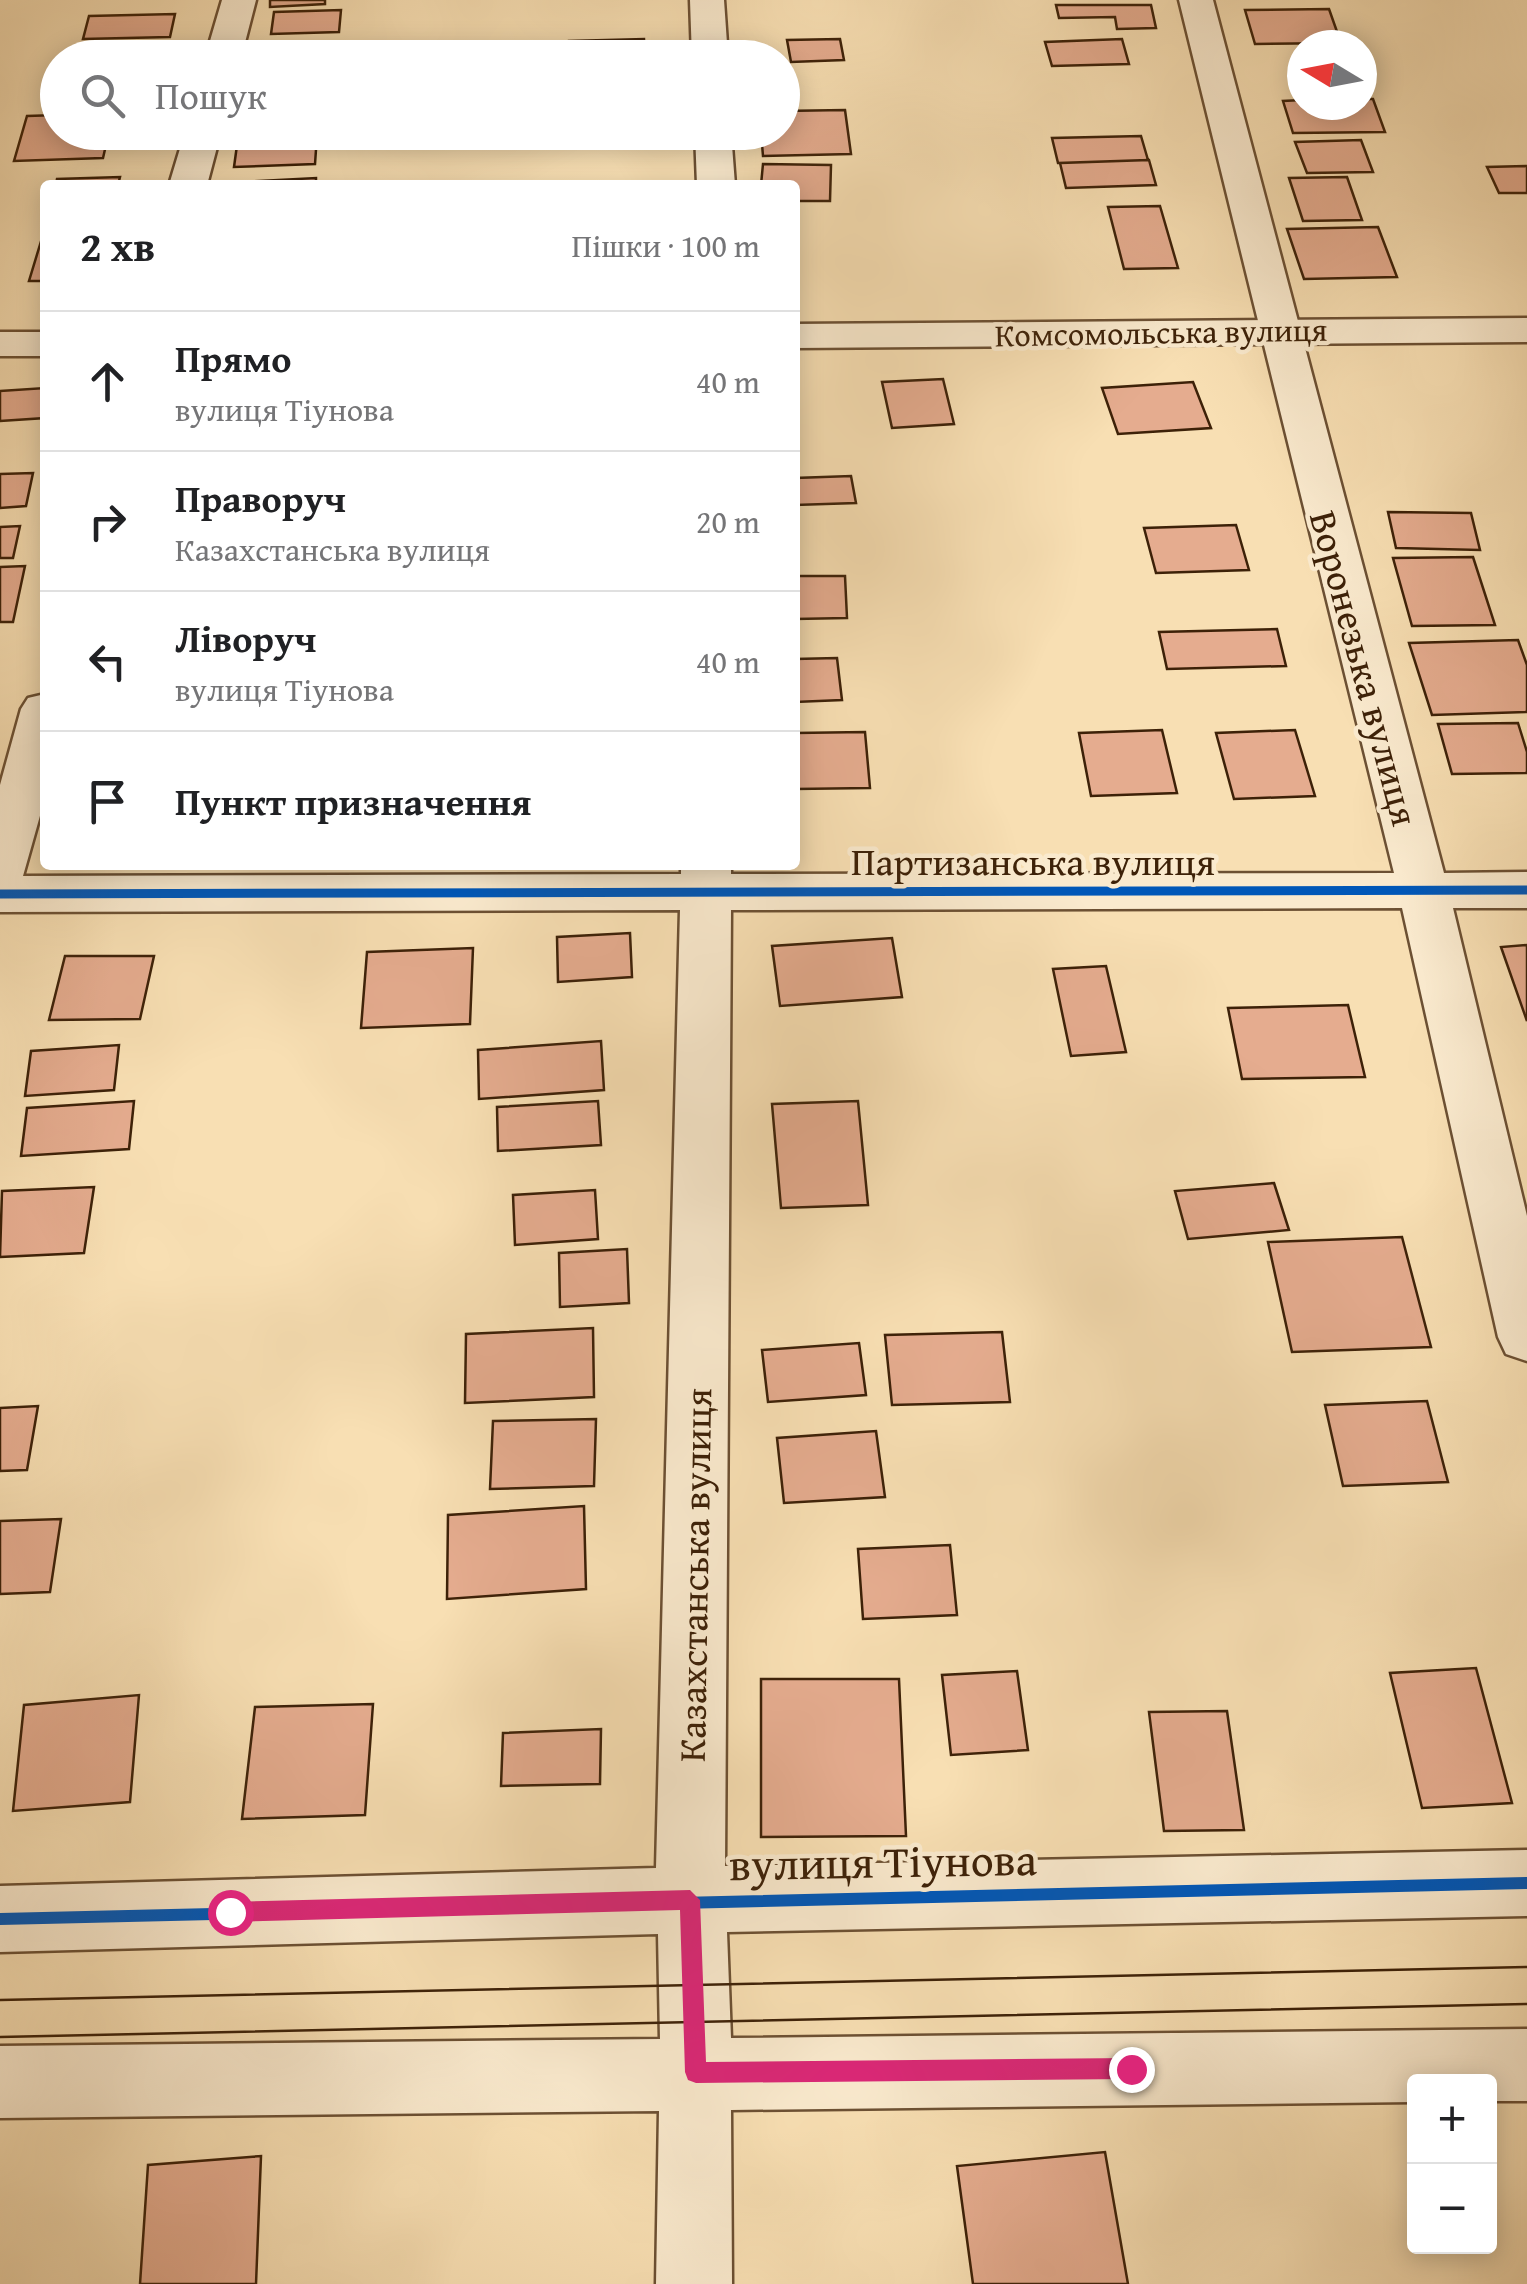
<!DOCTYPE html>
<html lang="uk">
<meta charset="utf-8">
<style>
:root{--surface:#fff;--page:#f6f6f6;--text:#202124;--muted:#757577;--line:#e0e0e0}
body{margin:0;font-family:"Gentium Book Plus",serif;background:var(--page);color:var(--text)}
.controls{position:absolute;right:30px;bottom:30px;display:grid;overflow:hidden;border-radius:10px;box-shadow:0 5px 25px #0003}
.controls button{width:90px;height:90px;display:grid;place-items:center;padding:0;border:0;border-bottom:2px solid var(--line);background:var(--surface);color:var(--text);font:50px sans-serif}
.compass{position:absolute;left:1287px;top:30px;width:90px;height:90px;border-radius:50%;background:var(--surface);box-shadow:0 5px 25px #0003;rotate:280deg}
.stop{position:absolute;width:30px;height:30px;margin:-22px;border:8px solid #db2777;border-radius:50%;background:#fff}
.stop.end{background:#db2777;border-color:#fff;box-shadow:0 2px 10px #0008}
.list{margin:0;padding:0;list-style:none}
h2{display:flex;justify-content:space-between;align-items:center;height:130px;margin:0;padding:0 40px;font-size:42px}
h2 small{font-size:32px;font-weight:400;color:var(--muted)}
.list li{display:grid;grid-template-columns:65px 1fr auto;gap:30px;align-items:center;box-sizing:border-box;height:140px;padding:0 40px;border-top:2px solid var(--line)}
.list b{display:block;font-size:38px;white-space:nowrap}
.list p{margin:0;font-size:32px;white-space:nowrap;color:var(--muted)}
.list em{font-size:32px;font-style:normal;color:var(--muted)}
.icon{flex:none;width:55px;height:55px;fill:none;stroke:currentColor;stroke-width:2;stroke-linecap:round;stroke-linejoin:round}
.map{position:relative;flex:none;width:1527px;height:2284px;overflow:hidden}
.search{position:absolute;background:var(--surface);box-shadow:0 5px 25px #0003;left:40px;top:40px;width:760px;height:110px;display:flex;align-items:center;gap:25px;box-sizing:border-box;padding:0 35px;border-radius:55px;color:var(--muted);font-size:38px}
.panel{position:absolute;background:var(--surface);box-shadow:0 5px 25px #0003;left:40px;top:180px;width:760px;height:690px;border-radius:10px}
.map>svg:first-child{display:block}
.building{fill:#e5ac8f;stroke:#3d2108;stroke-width:2.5}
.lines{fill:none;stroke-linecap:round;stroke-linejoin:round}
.minor-casing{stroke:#6c5033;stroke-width:5}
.tertiary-casing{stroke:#6c5033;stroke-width:5}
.minor{fill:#faeace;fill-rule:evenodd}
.tertiary{fill:#faeace;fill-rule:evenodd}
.tram{stroke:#3d2108;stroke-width:2.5}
.cycleway-far1-casing{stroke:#faeace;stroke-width:15}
.cycleway-casing{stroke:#faeace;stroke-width:19}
.cycleway-far1{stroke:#0057b8;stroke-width:9}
.cycleway{stroke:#0057b8;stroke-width:12}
.route{fill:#db2777}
.labels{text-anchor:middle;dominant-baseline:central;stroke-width:9;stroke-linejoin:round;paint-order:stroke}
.far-street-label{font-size:32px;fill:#3d2108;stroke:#faeace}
.street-label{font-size:38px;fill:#3d2108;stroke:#faeace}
.near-street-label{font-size:45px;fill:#3d2108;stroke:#faeace}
</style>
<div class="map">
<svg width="1527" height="2284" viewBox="0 0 1527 2284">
<rect width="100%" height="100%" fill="#f8dfb3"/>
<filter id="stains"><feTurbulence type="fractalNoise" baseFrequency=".002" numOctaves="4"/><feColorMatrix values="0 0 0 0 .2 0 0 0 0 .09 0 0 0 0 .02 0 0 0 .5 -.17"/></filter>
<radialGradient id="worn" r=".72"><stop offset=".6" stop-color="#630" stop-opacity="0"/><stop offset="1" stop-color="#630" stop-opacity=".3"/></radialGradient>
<!-- building -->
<path class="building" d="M270 0H325V4L270 7Z
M1056 5H1151L1156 28 1117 29 1115 17 1059 18Z
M1329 9 1341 43 1255 44 1245 10Z
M341 10 339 32 271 34 274 12Z
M175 14 170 37 83 39 89 16Z
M644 39 645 58H569V41Z
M840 39 844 60 791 62 787 40Z
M1122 39 1129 64 1052 66 1045 42Z
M1362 99H1373L1385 132 1293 133 1283 101 1302 100V105H1362Z
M845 110 851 154 763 156 761 132H782V111Z
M58 115V132H109L103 158 14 161 27 116Z
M317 135 315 164 234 167 238 138Z
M1141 136 1148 160 1058 163 1052 138Z
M1361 140 1373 172 1307 173 1295 142Z
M1149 160 1156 185 1066 188 1060 163Z
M763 164 831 165 830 201H795V185H761Z
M1527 166V193H1499L1487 167Z
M120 177 118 185H56L57 179Z
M1347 177 1362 220 1303 221 1289 178Z
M316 178V185H241V182Z
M1160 206 1178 268 1124 269 1108 207Z
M1378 227 1397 277 1304 279 1287 229Z
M42 238 45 281H29Z
M943 379 954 424 892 428 882 382Z
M1193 382 1211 428 1118 434 1102 388Z
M45 388V418L0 421V391Z
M33 473 26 506 0 508V474Z
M851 476 856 503 795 505V478Z
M1388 512 1471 513 1480 550 1396 548Z
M1236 525 1249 570 1156 573 1144 528Z
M20 526 13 558H0V527Z
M1473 557 1495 625 1412 626 1393 558Z
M25 566 13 622H0V567Z
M795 576H845L847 618 795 619Z
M1277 629 1286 666 1167 669 1159 632Z
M1518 640 1527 665V712L1432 715 1409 643Z
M837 658 842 700 795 702V659Z
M1518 723 1527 752V773L1452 774 1438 724Z
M1162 730 1177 793 1091 796 1079 733Z
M1295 730 1315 796 1234 799 1216 733Z
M865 732 870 788 795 789V733Z
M630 933 632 977 558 982 557 937Z
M892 938 902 997 780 1006 772 946Z
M1527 945V1021L1501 947Z
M473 948 470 1024 361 1028 367 952Z
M65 956H154L140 1019 49 1020Z
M1106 966 1126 1052 1071 1056 1053 969Z
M1348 1005 1365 1077 1242 1079 1228 1008Z
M601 1041 604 1090 479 1099 478 1050Z
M119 1045 114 1090 25 1096 31 1051Z
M134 1101 129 1149 21 1156 27 1108Z
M598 1101 601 1145 498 1151 497 1107Z
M858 1101 868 1205 781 1208 772 1104Z
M1274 1183 1289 1230 1188 1239 1175 1191Z
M94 1187 84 1253 0 1257 2 1191Z
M595 1190 598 1239 515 1245 513 1195Z
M1402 1237 1431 1347 1292 1352 1268 1242Z
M627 1249 629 1303 560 1307 559 1253Z
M593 1328 594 1397 465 1403 466 1334Z
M1002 1332 1010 1402 892 1405 885 1335Z
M859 1343 866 1395 768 1402 762 1350Z
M1427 1401 1448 1482 1343 1486 1325 1405Z
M38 1406 27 1470 0 1471V1408Z
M596 1419 594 1486 490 1489 493 1421Z
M876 1431 885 1497 784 1503 777 1438Z
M584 1506 586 1589 447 1599 448 1515Z
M61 1519 50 1592 0 1594V1521Z
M950 1545 957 1615 863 1619 858 1549Z
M1476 1668 1512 1803 1422 1808 1390 1673Z
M1017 1671 1028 1750 951 1755 942 1675Z
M761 1679H899L906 1836 761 1837Z
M139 1695 130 1802 13 1811 24 1705Z
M373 1704 365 1815 242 1819 255 1707Z
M1227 1711 1244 1830 1164 1831 1149 1712Z
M601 1729 600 1784 501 1786 503 1733Z
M1105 2152 1128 2284H973L957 2166Z
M261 2156 256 2284H140L148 2165Z"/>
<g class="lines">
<defs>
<path id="minor" d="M222 0H256L241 58H205Z
M690 0H724L728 58H692Z
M1179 0H1213L1444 873 1527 872V908H1453L1527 1216V1361L1506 1354 1498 1337 1402 908 731 910 725 1866 1527 1850V1916L727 1932 731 2038 1527 2029V2101H1490V2082H1414V2102L731 2110 732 2284H656L659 2111 0 2118V2046L660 2039 658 1934 0 1952V1886L656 1868 680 910 0 912V785L21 709 28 698 45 694V798L23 876 681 874V865H731V874L1394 873Z
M185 132H221L207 185H169Z
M695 132H731L735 185H697Z"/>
<path id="tertiary" d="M1527 318V342L795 348V324Z
M0 332H45V356H0Z"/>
</defs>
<!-- minor casing -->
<use href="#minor" class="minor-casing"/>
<!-- tertiary casing -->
<use href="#tertiary" class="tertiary-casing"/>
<!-- minor -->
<use href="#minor" class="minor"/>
<!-- tertiary -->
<use href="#tertiary" class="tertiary"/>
<!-- tram -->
<path class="tram" d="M0 2000 1527 1967
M0 2037 1527 2004"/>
<defs>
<path id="cycleway-far1" d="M0 894 1527 890"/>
<path id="cycleway" d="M0 1919 1527 1883"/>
</defs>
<!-- cycleway-far1 casing -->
<use href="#cycleway-far1" class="cycleway-far1-casing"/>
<!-- cycleway casing -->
<use href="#cycleway" class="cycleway-casing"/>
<!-- cycleway-far1 -->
<use href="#cycleway-far1" class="cycleway-far1"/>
<!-- cycleway -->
<use href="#cycleway" class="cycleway"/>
</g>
<!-- route -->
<path class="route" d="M690 1890 700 1900 706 2062 1131 2058 1139 2061 1142 2069 1139 2076 1131 2079 696 2083 688 2080 685 2072 680 1910 230 1922 220 1912 230 1902Z"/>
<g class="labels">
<!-- far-street labels -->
<g class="far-street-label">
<text transform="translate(1161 332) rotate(-1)">Комсомольська вулиця</text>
</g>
<!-- street labels -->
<g class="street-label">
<text transform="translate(1365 668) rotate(75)">Воронезька вулиця</text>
<text x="1033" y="861">Партизанська вулиця</text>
<text transform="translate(694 1575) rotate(-89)">Казахстанська вулиця</text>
</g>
<!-- near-street labels -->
<g class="near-street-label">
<text transform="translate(883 1861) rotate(-1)">вулиця Тіунова</text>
</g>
</g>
<rect width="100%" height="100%" filter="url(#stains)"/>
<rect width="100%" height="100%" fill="url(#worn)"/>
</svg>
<div class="controls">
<button>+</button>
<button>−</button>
</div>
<svg class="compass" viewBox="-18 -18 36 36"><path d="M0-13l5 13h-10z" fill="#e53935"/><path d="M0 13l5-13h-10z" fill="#757577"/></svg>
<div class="stop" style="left:230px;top:1912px"></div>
<div class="stop end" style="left:1131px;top:2069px"></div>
<div class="search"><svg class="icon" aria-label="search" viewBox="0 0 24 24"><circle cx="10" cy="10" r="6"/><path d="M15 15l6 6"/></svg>Пошук</div>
<section class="panel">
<h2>2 хв<small>Пішки · 100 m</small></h2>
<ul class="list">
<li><svg class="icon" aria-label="ahead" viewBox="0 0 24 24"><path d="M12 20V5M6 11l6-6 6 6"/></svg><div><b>Прямо</b><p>вулиця Тіунова</p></div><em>40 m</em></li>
<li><svg class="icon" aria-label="right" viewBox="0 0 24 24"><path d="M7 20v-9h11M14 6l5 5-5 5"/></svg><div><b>Праворуч</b><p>Казахстанська вулиця</p></div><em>20 m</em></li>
<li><svg class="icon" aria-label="left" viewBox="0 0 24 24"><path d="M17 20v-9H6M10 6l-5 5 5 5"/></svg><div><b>Ліворуч</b><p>вулиця Тіунова</p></div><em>40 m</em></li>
<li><svg class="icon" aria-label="arrive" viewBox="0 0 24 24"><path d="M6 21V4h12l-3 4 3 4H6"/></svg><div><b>Пункт призначення</b></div></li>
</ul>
</section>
</div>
